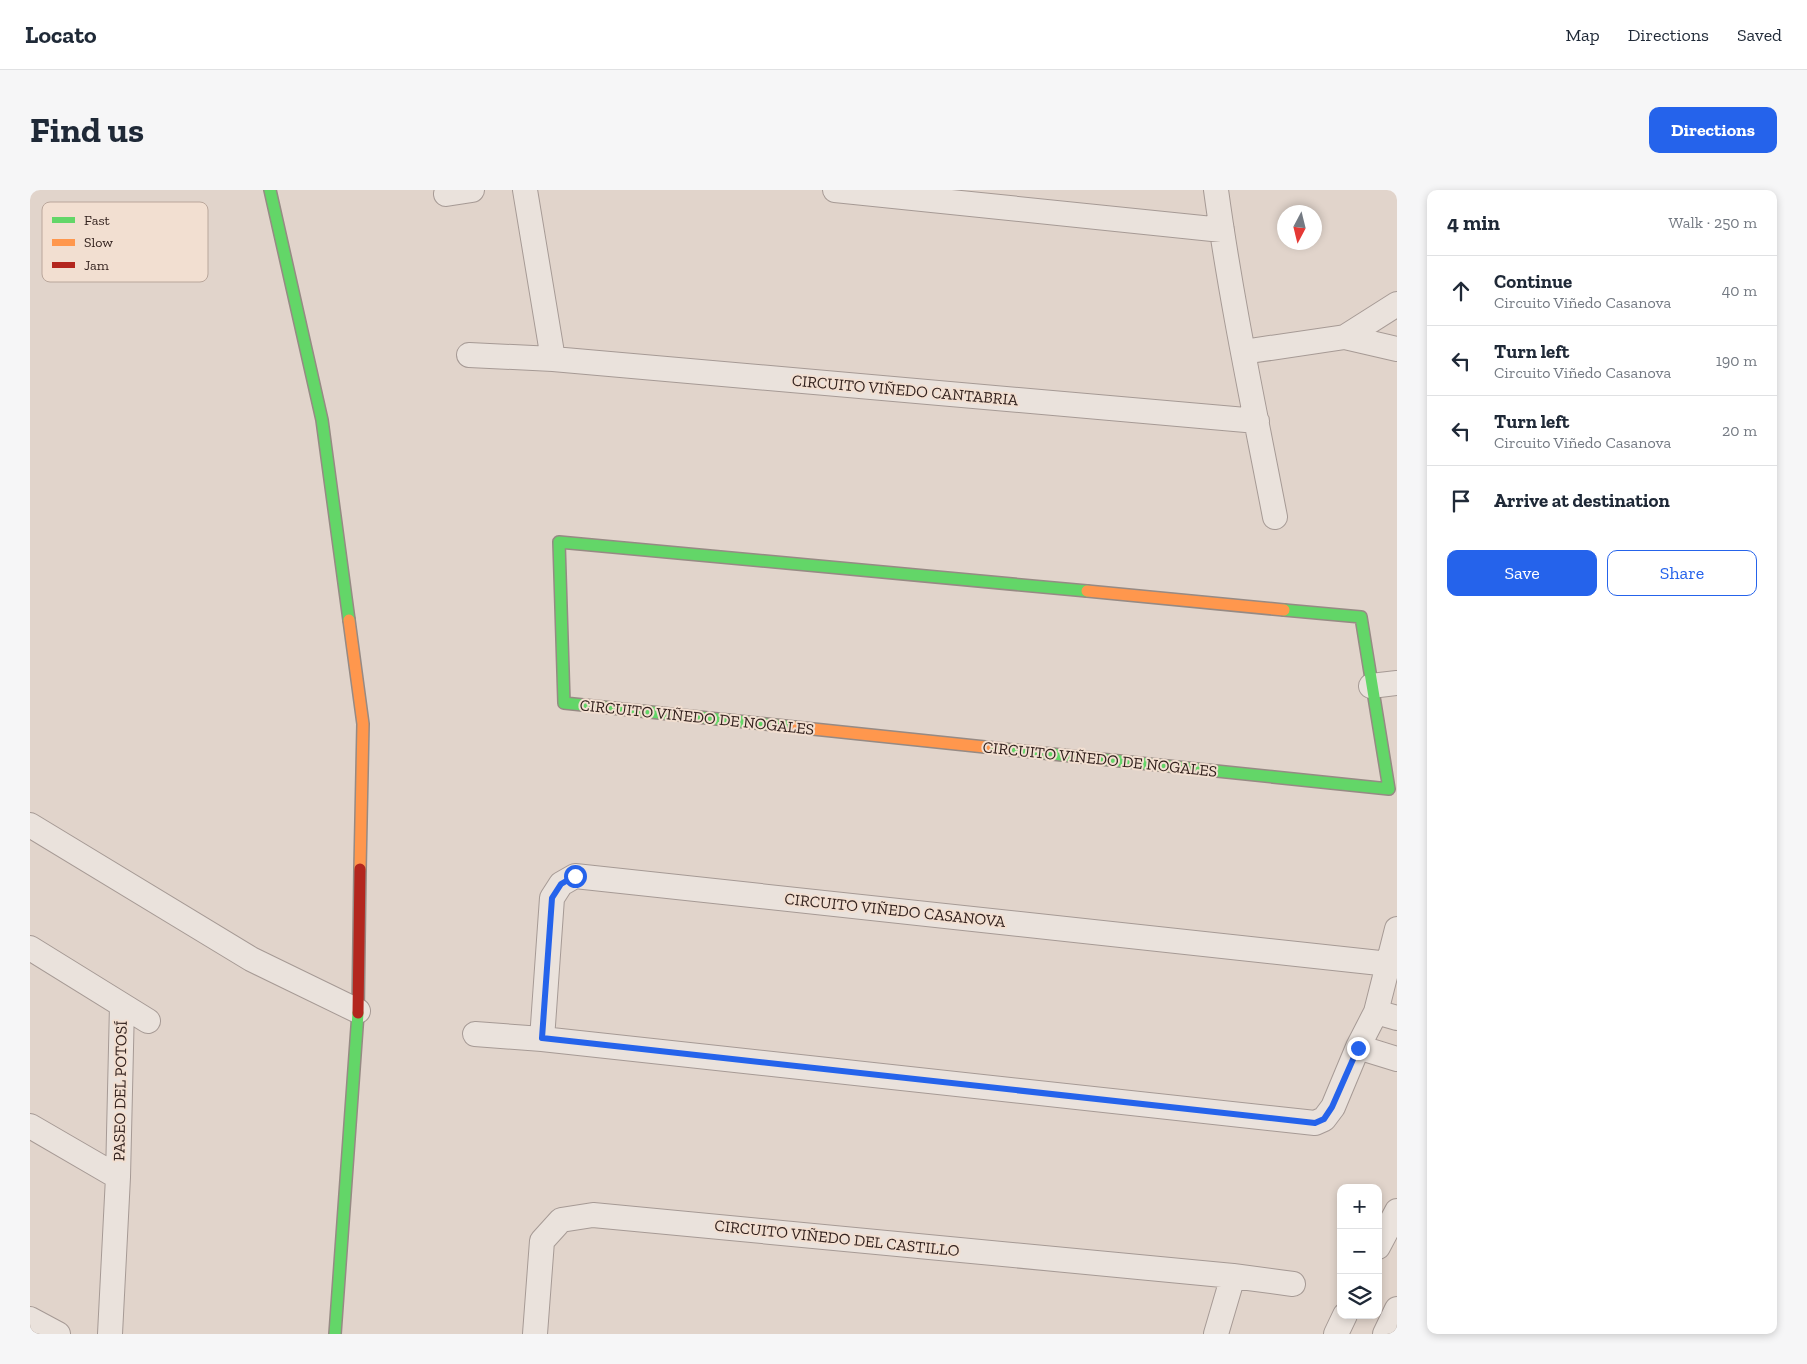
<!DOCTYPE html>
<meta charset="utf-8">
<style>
:root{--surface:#fff;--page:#f6f6f7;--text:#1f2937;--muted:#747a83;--line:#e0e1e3;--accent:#2563eb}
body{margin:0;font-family:"Zilla Slab",serif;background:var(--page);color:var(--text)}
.controls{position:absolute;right:15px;bottom:15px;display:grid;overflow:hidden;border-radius:10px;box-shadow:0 2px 8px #0003}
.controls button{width:45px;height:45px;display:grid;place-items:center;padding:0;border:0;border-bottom:1px solid var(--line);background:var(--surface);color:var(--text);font:25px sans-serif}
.compass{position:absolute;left:1247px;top:15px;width:45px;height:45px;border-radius:50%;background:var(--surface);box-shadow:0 2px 8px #0003;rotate:187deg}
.stop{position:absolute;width:15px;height:15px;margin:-11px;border:4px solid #2563eb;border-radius:50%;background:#fff}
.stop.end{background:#2563eb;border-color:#fff;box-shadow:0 1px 5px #0008}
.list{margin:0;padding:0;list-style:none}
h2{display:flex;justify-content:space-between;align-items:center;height:65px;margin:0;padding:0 20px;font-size:21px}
h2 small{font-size:16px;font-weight:400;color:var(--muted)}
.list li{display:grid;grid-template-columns:32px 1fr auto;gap:15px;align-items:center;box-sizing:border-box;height:70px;padding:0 20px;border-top:1px solid var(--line)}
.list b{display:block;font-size:19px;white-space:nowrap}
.list p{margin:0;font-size:16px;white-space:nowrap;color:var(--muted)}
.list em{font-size:16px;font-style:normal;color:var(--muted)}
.actions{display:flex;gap:10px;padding:15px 20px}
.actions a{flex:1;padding:11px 0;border:1px solid var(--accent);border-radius:10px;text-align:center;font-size:18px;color:var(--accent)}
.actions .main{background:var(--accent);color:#fff}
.icon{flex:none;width:28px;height:28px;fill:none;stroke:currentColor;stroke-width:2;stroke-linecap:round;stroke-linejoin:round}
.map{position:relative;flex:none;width:1367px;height:1144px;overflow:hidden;border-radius:10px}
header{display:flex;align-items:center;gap:30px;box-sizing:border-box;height:70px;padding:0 25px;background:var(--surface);border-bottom:1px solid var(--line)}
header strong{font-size:24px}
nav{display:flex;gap:28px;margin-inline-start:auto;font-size:18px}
.intro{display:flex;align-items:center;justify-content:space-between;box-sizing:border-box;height:120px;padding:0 30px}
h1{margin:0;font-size:35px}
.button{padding:12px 22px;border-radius:10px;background:var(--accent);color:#fff;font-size:18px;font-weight:700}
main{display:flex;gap:30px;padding:0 30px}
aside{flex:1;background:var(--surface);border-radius:10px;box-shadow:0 2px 8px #0003}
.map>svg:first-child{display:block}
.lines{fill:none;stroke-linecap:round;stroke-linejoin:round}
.street-casing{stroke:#a69a95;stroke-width:26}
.fast-casing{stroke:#968a84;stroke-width:14}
.slow-casing{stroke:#968a84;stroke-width:14}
.jam-casing{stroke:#968a84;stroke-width:14}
.street{stroke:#eae2dc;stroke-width:24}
.fast{stroke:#63d668;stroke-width:11}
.slow{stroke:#ff974d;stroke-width:11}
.jam{stroke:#b3261e;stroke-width:11}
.route{stroke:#2563eb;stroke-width:6}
.labels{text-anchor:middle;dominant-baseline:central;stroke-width:4;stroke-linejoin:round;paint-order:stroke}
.street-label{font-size:16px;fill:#33221e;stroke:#f2dfd1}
.key{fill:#f2dfd1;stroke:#b9a69b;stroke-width:1}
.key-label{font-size:14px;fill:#33221e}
</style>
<header>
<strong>Locato</strong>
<nav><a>Map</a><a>Directions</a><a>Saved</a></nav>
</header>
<div class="intro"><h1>Find us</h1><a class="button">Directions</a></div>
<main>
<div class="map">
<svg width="1367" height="1144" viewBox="0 0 1367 1144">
<rect width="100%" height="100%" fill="#e1d4cb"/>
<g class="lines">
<defs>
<path id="street" d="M495 0 523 169
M805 0 1192 40
M1186 0C1201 110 1224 218 1245 327
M416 4 442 0
M1367 114 1315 147 1367 159
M1213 162 1315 147
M439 165 523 169 1227 231
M1341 496 1367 493
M0 635 221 769 328 821
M0 758 118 831
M1346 822 1367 828
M445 844 512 849 1285 933 1294 929 1303 917 1328 857 1346 822 1367 739
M512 849 522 708 531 694 545 686 1359 774
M1328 857 1367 869
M0 936 88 987
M1348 1057 1367 1021
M0 1129 28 1144
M80 1144 88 987 92 815
M505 1144 512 1051 531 1030 563 1025 1203 1086 1263 1094
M1186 1144 1203 1086
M1306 1144 1315 1125
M1355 1144 1367 1119"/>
<path id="fast" d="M240 0 292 230 319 430
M529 352 1057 401
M529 352 534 513 764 537
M955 557 1359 599 1331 427 1254 420
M305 1144 328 823"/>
<path id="slow" d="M1057 401 1254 420
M319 430 333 534 330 679
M764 537 955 557"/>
<path id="jam" d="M328 823 330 679"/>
</defs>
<!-- street casing -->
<use href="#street" class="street-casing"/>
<!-- fast casing -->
<use href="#fast" class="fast-casing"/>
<!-- slow casing -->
<use href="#slow" class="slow-casing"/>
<!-- jam casing -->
<use href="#jam" class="jam-casing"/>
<!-- street -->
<use href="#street" class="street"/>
<!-- fast -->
<use href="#fast" class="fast"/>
<!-- slow -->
<use href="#slow" class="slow"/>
<!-- jam -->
<use href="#jam" class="jam"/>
</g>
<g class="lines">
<!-- route -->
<path class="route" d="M545 686 531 694 522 708 512 848 1285 933 1294 929 1302 917 1328 858"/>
</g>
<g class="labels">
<!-- street labels -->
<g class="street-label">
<text transform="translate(875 200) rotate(5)">CIRCUITO VIÑEDO CANTABRIA</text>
<text transform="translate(667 527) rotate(6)">CIRCUITO VIÑEDO DE NOGALES</text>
<text transform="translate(1070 569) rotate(6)">CIRCUITO VIÑEDO DE NOGALES</text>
<text transform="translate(865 720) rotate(6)">CIRCUITO VIÑEDO CASANOVA</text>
<text transform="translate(90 901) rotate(-89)">PASEO DEL POTOSÍ</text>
<text transform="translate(807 1048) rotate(6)">CIRCUITO VIÑEDO DEL CASTILLO</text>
</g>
</g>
<!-- legend -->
<rect x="12" y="12" width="166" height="80" rx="8" class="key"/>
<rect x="22" y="27" width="23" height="6" fill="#63d668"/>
<rect x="22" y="49" width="23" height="7" fill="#ff974d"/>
<rect x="22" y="72" width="23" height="6" fill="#b3261e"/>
<g class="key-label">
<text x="54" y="35">Fast</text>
<text x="54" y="57">Slow</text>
<text x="54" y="80">Jam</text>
</g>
</svg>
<div class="controls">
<button>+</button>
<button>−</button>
<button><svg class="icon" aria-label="layers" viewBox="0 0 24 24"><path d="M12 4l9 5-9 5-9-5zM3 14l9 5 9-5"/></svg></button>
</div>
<svg class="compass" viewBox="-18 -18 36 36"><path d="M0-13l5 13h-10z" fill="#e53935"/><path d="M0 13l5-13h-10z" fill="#747a83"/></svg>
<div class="stop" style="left:545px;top:686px"></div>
<div class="stop end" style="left:1328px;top:858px"></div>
</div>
<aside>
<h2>4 min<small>Walk · 250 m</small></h2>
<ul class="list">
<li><svg class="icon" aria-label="ahead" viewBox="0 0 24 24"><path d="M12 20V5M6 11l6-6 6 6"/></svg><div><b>Continue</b><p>Circuito Viñedo Casanova</p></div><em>40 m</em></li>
<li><svg class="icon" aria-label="left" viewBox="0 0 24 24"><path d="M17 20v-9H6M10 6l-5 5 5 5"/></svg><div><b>Turn left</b><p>Circuito Viñedo Casanova</p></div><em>190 m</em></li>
<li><svg class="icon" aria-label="left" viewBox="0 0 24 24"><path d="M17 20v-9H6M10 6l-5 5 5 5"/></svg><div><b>Turn left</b><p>Circuito Viñedo Casanova</p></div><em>20 m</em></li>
<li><svg class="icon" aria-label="arrive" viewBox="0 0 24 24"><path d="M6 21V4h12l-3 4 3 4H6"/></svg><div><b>Arrive at destination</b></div></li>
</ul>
<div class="actions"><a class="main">Save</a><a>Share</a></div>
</aside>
</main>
